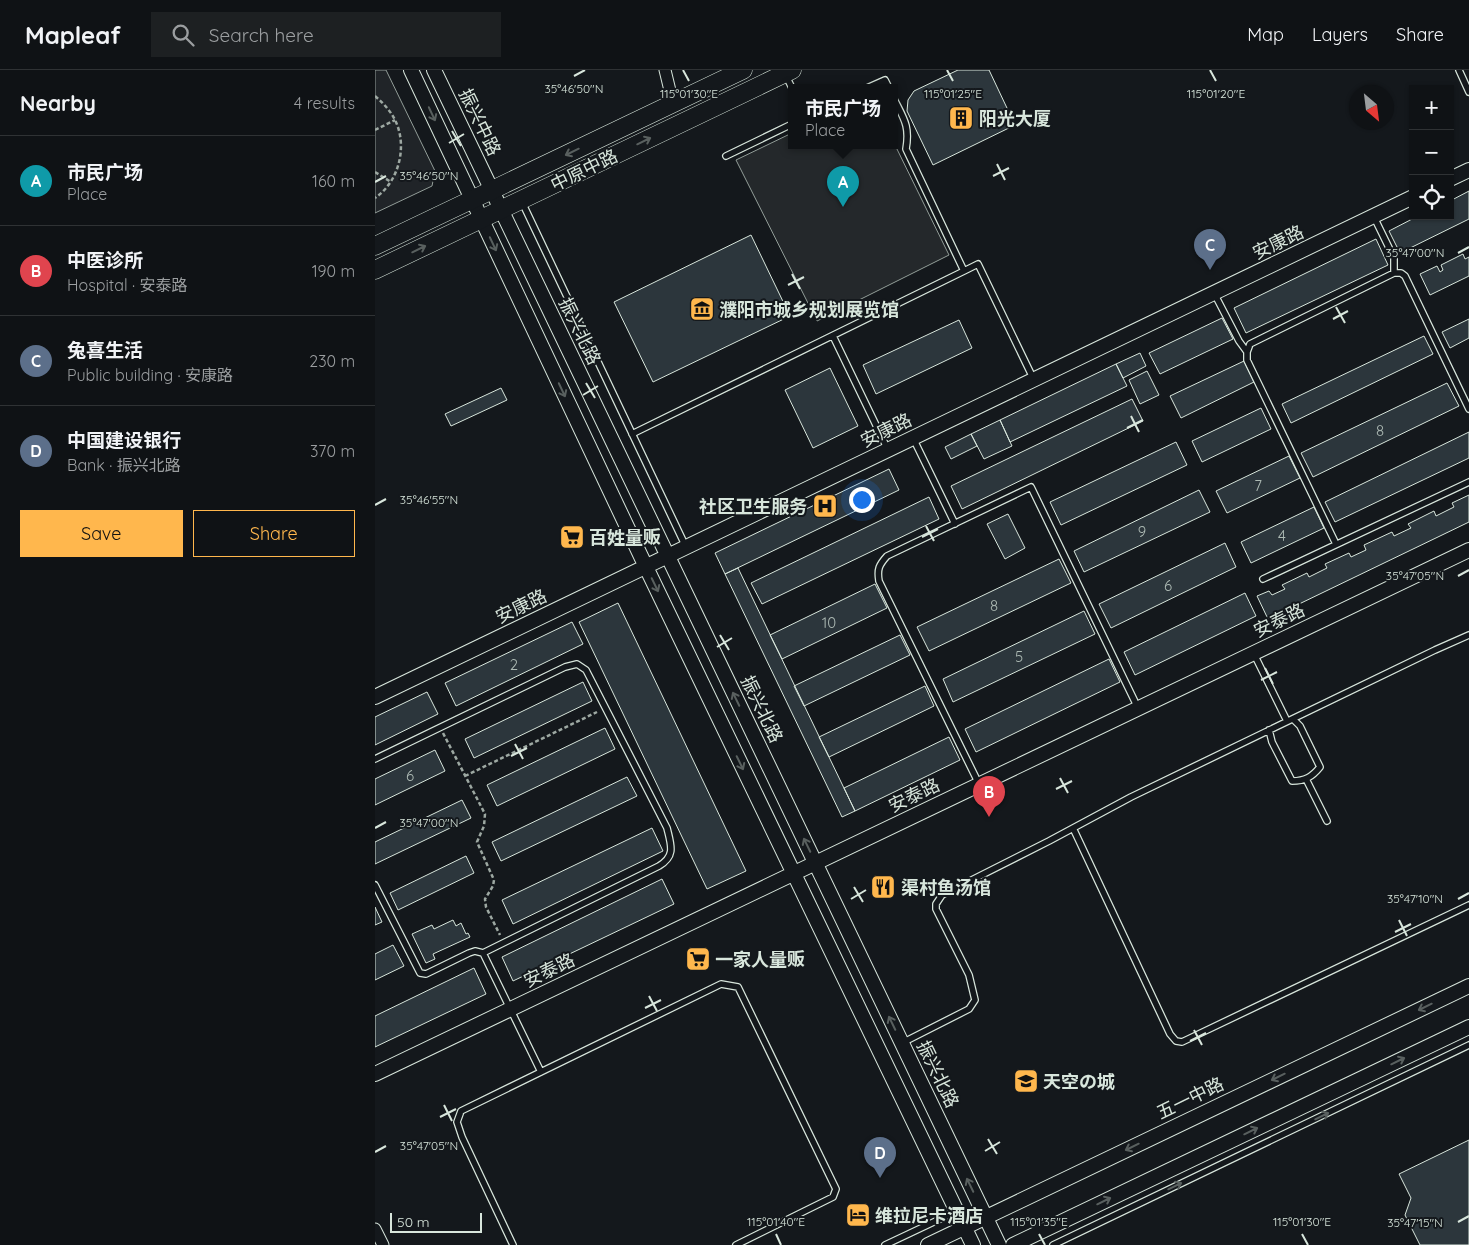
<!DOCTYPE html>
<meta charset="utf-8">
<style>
:root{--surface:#0f1215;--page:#1d2022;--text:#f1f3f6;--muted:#9b9ea0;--line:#2f3234;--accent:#ffb74d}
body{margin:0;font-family:Quicksand,"Noto Sans SC","Noto Sans JP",sans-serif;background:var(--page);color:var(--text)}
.controls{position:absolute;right:15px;top:15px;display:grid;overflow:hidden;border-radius:0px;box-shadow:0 1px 4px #0004}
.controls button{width:45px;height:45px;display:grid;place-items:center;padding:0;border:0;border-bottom:1px solid var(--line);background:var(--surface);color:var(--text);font:25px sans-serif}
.compass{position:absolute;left:974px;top:15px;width:45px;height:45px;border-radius:50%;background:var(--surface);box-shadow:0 1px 4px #0004;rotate:152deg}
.scale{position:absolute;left:15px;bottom:12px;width:92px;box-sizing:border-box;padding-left:5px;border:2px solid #d8e6dc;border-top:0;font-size:14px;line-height:18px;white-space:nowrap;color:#d8e6dc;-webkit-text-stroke:4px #14181c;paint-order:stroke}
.you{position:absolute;left:486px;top:429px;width:18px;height:18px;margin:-12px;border:4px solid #fff;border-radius:50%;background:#1a73e8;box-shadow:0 0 0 8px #1a73e833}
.badge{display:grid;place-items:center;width:32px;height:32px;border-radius:50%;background:var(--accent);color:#fff;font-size:16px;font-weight:700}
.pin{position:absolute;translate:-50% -41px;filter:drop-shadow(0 1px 2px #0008)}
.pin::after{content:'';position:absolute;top:26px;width:18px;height:15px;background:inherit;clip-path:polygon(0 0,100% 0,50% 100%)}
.popup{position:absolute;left:413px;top:14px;width:110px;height:65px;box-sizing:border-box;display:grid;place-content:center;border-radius:0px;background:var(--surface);filter:drop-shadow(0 1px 4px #0005);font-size:16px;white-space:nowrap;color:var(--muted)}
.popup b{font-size:19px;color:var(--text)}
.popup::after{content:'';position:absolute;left:50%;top:100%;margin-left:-10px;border:10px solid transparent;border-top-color:var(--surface)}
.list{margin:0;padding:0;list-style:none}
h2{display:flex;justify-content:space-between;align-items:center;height:65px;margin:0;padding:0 20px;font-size:21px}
h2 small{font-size:16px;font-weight:400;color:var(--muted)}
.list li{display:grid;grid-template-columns:32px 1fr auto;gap:15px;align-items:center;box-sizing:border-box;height:90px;padding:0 20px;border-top:1px solid var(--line)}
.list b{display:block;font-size:19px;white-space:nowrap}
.list p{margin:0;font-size:16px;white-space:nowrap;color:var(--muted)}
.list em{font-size:16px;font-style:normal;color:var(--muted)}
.actions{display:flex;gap:10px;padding:15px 20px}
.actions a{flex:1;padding:11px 0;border:1px solid var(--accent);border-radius:0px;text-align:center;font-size:18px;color:var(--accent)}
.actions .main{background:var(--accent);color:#111}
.icon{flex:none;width:28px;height:28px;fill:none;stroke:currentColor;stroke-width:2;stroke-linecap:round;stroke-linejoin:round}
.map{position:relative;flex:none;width:1094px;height:1175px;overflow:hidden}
header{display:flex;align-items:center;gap:30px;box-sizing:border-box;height:70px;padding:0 25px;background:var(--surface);border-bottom:1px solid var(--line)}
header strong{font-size:24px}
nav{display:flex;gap:28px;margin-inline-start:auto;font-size:18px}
.search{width:350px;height:45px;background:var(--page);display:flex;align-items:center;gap:12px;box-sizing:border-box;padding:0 18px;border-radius:0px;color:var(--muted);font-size:19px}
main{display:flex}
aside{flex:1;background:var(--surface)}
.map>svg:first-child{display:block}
.green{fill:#202428;stroke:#939e99}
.parking{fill:#24282b;stroke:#939e99}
.building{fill:#2c363c;stroke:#d8e6dc}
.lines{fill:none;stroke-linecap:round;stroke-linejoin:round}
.service-casing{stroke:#d8e6dc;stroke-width:8}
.minor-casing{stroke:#d8e6dc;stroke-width:13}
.tertiary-casing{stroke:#d8e6dc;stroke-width:16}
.primary-casing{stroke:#d8e6dc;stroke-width:19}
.path{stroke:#9da8a2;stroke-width:2.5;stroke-dasharray:4 2.5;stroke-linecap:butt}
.service{stroke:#14181c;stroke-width:5.5}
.minor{stroke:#14181c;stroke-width:11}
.tertiary{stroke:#14181c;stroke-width:14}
.primary{stroke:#14181c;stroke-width:18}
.oneway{stroke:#59605f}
.ticks{fill:none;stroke:#d8e6dc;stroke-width:2}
.labels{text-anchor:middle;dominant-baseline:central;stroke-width:4;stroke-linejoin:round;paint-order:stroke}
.number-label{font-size:15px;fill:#adbab4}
.poi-label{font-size:18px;font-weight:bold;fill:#d8e6dc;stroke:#14181c;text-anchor:start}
.street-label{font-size:18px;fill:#d8e6dc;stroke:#14181c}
.ticks-label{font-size:12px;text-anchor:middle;fill:#d8e6dc;stroke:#14181c;stroke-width:4;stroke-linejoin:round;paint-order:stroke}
</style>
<header>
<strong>Mapleaf</strong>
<div class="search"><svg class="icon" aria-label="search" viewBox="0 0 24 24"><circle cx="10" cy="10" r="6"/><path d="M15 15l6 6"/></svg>Search here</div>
<nav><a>Map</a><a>Layers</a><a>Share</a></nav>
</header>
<main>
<aside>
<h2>Nearby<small>4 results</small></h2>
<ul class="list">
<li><span class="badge" style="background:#0f9aa8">A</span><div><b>市民广场</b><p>Place</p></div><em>160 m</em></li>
<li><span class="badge" style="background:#e0444e">B</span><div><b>中医诊所</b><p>Hospital · 安泰路</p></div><em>190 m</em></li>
<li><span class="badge" style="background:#5c6f8a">C</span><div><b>兔喜生活</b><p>Public building · 安康路</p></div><em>230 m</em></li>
<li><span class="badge" style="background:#5c6f8a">D</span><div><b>中国建设银行</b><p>Bank · 振兴北路</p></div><em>370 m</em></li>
</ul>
<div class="actions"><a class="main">Save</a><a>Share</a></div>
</aside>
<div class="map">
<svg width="1094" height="1175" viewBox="0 0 1094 1175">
<rect width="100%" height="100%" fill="#14181c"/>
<!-- green -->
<path class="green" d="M0 0H11L60 101 57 116 0 143Z"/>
<!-- parking -->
<path class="parking" d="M417 63V76H519V73L574 185 442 251 361 90Z"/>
<!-- building -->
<path class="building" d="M583 0H614L640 55 558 95 532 41 533 30 539 21Z
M1094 121V149L1025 183 1014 161 1043 146H1075V131Z
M376 165 415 246 278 312 239 232Z
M1001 169 1013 195 871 263 859 238Z
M1088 184 1090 189 1094 187V206L1055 225 1045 204 1062 196 1065 202 1068 200 1066 195Z
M847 248 858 269 785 304 774 283Z
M1094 249V268L1075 278 1067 262Z
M584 250 597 278 501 324 488 295Z
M1049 266 1058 284 916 353 907 334Z
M765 283 771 296 748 308 741 294Z
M869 291 879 312 806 348 795 326Z
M741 294 752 316 635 372 625 350Z
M455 298 483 356 438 378 410 320Z
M772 301 784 325 765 334 754 310Z
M1072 313 1084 336 938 407 926 383Z
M126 318 132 330 76 356 70 344Z
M757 329 768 351 587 439 576 416Z
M886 338 896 359 827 392 817 371Z
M625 350 637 376 609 389 596 364Z
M1094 362V388L960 452 950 432Z
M596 364 602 376 576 389 570 377Z
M801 372 812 395 686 455 675 432Z
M914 386 925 408 852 443 841 421Z
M514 399 524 420 350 504 340 483Z
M824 420 835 442 709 502 699 481Z
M1094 425V452L893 549 882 526 894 521 897 525 910 519 907 515 932 503 934 507 952 498 950 494 974 483 976 487 991 480 989 475 1017 462 1019 466 1036 458 1033 454 1059 441 1061 446 1079 437 1077 433Z
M554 427 564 449 387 534 376 513Z
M939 437 949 458 876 493 866 472Z
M633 444 650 478 630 489 612 454Z
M850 473 861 497 736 558 724 534Z
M684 489 696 513 554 581 542 557Z
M363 498 480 741 467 747 350 504Z
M500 514 512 538 407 589 395 565Z
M870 523 881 546 760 605 749 582Z
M243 533 371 801 332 819 204 552Z
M709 541 720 564 578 632 568 609Z
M197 552 208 574 81 636 70 613Z
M525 565 535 585 429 636 419 616Z
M734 589 745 612 601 682 590 659Z
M208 612 217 631 99 688 90 669Z
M550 616 559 636 454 687 444 667Z
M52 622 63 644 0 675V647Z
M230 658 240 679 122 736 112 715Z
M574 667 585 690 480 741 469 718Z
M60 680 70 701 0 735V709Z
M252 707 262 726 126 791 117 772Z
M87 730 96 748 0 794V772Z
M277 758 288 781 138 854 127 830Z
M91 786 99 803 23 840 15 823Z
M287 809 299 834 138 911 127 887Z
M0 837 7 852 0 855Z
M78 850 81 856 86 853 91 864 93 863 95 867 58 884 60 889 51 893 37 864 57 855 59 859Z
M18 875 29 896 0 910V884Z
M99 898 111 924 0 977V946Z
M1094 1070V1175H1045L1030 1145 1036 1128 1024 1104Z"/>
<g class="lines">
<defs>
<path id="service" d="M1084 0 1094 22
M410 4 417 18
M492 18 510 10 514 18
M519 29C529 49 535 56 531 79L589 201 603 194 659 310
M351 86 417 54
M147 132 311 477
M999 147 1019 188V203
M839 223 864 271 872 282
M458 266 513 380
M257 364 589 201
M538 368 580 454
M961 474 872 290V282L875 274 1019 203H1026L1030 206 1094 339
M888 509 1094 412
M879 584 912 651
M894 660 897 672 917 711C930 711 937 707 945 697L925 656 918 649
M0 689 190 597 202 594 211 600 292 758C296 775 301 786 284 796L108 883 100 881 94 883 51 904 45 903 0 815
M931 709 952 751
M604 714 504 511C502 499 504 495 512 486L656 417 763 638
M698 758 795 964 801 971 807 972 1094 835
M108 883 166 1002
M527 973 594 939 600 930 594 905 561 839V834L567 825 674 771 756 727 1060 580 1094 565
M138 1175 87 1067 82 1052 86 1041 346 914 363 917 461 1119 458 1127 361 1175
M510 1175 582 1141
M678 1175 1094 975"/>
<path id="minor" d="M290 0 298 33
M0 1159 8 1175"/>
<path id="tertiary" d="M36 0 271 497 598 1175
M59 0 624 1175
M1075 109 1094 100
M0 627 1038 127
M0 1004 1094 480
M553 1175 1094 916
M638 1175 1094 957"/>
<path id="primary" d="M0 176 368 0
M0 200 417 0"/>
</defs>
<!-- service casing -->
<use href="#service" class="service-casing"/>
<!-- minor casing -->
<use href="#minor" class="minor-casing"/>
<!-- tertiary casing -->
<use href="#tertiary" class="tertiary-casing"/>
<!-- primary casing -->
<use href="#primary" class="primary-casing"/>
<!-- path -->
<path class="path" d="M0 26C8 33 15 40 20 50 33 76 24 112 0 128
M0 60 20 50
M0 102 16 112
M68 663 110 744 109 756 102 772 119 810 118 816 110 829 111 837 125 865
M90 706 222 642"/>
<!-- service -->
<use href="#service" class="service"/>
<!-- minor -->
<use href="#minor" class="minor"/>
<!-- tertiary -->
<use href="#tertiary" class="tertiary"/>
<!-- primary -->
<use href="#primary" class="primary"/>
</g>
<!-- one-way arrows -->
<defs><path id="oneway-shaft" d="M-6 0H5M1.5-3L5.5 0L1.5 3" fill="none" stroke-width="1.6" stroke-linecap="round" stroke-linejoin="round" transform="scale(1.25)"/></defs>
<g class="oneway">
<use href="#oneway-shaft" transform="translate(57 44) rotate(65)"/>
<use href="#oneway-shaft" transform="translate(269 71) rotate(-26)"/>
<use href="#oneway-shaft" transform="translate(197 82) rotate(154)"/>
<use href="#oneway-shaft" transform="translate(118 174) rotate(65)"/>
<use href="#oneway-shaft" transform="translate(44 179) rotate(-26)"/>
<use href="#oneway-shaft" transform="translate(187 320) rotate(65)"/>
<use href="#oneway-shaft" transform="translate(280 515) rotate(64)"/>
<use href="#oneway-shaft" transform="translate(361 629) rotate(-116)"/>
<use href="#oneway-shaft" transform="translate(365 693) rotate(64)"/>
<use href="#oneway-shaft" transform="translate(432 775) rotate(-116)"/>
<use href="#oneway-shaft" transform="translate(1050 937) rotate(154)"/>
<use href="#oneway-shaft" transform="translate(517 953) rotate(-116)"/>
<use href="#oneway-shaft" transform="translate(1023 991) rotate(-26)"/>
<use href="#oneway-shaft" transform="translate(903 1007) rotate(154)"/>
<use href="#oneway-shaft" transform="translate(947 1046) rotate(-26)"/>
<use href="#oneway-shaft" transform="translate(876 1061) rotate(-26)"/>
<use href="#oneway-shaft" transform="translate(757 1077) rotate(154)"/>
<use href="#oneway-shaft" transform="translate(595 1115) rotate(-116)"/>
<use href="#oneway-shaft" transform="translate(800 1116) rotate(-26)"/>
<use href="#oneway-shaft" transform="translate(729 1131) rotate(-26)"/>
</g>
<!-- ticks -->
<path class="ticks" d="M308 0 314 11M572 0 578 11M835 0 841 11M199 6 210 0M77 61 86 76M74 73 89 64M622 94 630 110M618 106 634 98M0 112 11 106M1083 183 1094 177M417 204 425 219M413 215 429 207M961 237 970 253M958 249 973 241M211 313 220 328M208 325 223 316M756 346 764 362M752 358 768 350M0 435 11 429M551 456 559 471M547 467 563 459M1083 506 1094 500M345 565 354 580M342 577 357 568M890 598 898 614M886 610 902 602M140 674 148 689M136 686 152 678M685 708 693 723M681 719 697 711M0 758 11 752M479 817 488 832M476 829 491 820M1083 829 1094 823M1024 850 1032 866M1020 862 1036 854M274 926 282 941M270 938 286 930M819 960 827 975M815 971 831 963M69 1035 77 1051M65 1047 81 1039M613 1069 622 1084M610 1081 625 1072M0 1082 11 1076M1083 1152 1094 1146M401 1164 406 1175M664 1164 670 1175M927 1164 933 1175"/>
<!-- icons -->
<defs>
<symbol id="building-square" viewBox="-11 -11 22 22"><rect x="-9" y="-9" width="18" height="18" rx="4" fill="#ffb74d" stroke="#14181c"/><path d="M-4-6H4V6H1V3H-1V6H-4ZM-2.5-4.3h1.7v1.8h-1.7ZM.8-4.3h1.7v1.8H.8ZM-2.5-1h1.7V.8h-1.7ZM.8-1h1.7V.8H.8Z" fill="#111"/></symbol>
<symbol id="museum-square" viewBox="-11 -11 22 22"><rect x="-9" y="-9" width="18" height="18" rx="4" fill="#ffb74d" stroke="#14181c"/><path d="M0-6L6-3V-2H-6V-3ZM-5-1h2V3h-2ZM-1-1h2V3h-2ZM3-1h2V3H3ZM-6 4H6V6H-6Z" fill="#111"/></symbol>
<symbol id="hospital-square" viewBox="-11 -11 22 22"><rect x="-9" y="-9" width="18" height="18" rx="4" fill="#ffb74d" stroke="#14181c"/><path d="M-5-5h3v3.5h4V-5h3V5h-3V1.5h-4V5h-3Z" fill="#111"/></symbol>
<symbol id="supermarket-square" viewBox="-11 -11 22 22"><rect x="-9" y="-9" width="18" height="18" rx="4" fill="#ffb74d" stroke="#14181c"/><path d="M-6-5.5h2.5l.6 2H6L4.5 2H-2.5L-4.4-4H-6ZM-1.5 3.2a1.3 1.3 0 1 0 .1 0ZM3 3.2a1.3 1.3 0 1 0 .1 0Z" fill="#111"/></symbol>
<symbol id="restaurant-square" viewBox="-11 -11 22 22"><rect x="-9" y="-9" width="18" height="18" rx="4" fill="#ffb74d" stroke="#14181c"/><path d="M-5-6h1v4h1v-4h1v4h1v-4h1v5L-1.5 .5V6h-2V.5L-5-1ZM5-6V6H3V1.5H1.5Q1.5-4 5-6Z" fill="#111"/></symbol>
<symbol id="school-square" viewBox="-11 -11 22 22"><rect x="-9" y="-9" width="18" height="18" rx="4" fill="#ffb74d" stroke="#14181c"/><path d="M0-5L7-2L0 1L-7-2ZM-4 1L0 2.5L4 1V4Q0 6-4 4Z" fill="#111"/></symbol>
<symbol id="hotel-square" viewBox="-11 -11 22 22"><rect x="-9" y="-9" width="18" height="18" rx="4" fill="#ffb74d" stroke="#14181c"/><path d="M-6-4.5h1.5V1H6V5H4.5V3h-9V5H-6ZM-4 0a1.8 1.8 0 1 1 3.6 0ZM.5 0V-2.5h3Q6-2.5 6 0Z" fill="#111"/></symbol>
</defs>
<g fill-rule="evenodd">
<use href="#building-square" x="572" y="34" width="28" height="28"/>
<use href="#museum-square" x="313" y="225" width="28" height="28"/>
<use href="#hospital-square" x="436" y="422" width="28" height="28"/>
<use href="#supermarket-square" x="183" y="453" width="28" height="28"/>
<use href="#restaurant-square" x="494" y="803" width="28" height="28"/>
<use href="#supermarket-square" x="309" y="875" width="28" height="28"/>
<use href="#school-square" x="637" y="997" width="28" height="28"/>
<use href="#hotel-square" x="469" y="1131" width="28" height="28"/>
</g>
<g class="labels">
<!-- number labels -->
<g class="number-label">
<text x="1005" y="360">8</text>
<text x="883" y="415">7</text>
<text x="767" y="461">9</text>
<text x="907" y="465">4</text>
<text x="793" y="515">6</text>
<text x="619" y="535">8</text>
<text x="454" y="552">10</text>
<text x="644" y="586">5</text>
<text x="139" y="594">2</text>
<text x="35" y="705">6</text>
</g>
<!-- poi labels -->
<g class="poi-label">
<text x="604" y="48">阳光大厦</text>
<text x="344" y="239">濮阳市城乡规划展览馆</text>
<text x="432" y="436" text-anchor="end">社区卫生服务</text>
<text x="214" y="467">百姓量贩</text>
<text x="526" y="817">渠村鱼汤馆</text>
<text x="340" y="889">一家人量贩</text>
<text x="668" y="1011">天空の城</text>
<text x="500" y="1145">维拉尼卡酒店</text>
</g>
<!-- street labels -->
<g class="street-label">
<text transform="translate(105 52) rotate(64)">振兴中路</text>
<text transform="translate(209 100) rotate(-26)">中原中路</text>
<text transform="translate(903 172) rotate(-26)">安康路</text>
<text transform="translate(205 261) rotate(64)">振兴北路</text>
<text transform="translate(511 360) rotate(-26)">安康路</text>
<text transform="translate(146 536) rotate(-26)">安康路</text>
<text transform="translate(904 550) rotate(-26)">安泰路</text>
<text transform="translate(387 639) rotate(64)">振兴北路</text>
<text transform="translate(539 725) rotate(-26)">安泰路</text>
<text transform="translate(174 900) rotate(-26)">安泰路</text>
<text transform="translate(563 1004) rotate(64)">振兴北路</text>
<text transform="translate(815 1028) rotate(-26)">五一中路</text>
</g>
</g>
<g class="ticks-label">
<text x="199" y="23">35°46'50"N</text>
<text x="578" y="28">115°01'25"E</text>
<text x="841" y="28">115°01'20"E</text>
<text x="314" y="28">115°01'30"E</text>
<text x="54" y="110">35°46'50"N</text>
<text x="1040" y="187">35°47'00"N</text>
<text x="54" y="434">35°46'55"N</text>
<text x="1040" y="510">35°47'05"N</text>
<text x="54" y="757">35°47'00"N</text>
<text x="1040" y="833">35°47'10"N</text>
<text x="54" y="1080">35°47'05"N</text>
<text x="401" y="1156">115°01'40"E</text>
<text x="664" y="1156">115°01'35"E</text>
<text x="927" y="1156">115°01'30"E</text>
<text x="1040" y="1157">35°47'15"N</text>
</g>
</svg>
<div class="controls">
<button>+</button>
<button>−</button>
<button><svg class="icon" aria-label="locate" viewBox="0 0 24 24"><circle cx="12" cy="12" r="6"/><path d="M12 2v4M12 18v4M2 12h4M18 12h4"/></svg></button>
</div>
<svg class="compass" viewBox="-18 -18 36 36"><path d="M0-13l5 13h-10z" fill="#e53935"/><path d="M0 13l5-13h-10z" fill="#9b9ea0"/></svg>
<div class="scale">50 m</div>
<div class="you"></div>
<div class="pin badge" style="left:468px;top:137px;background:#0f9aa8">A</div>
<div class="popup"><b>市民广场</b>Place</div>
<div class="pin badge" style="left:614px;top:747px;background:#e0444e">B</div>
<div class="pin badge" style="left:835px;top:200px;background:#5c6f8a">C</div>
<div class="pin badge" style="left:505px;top:1108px;background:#5c6f8a">D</div>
</div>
</main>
